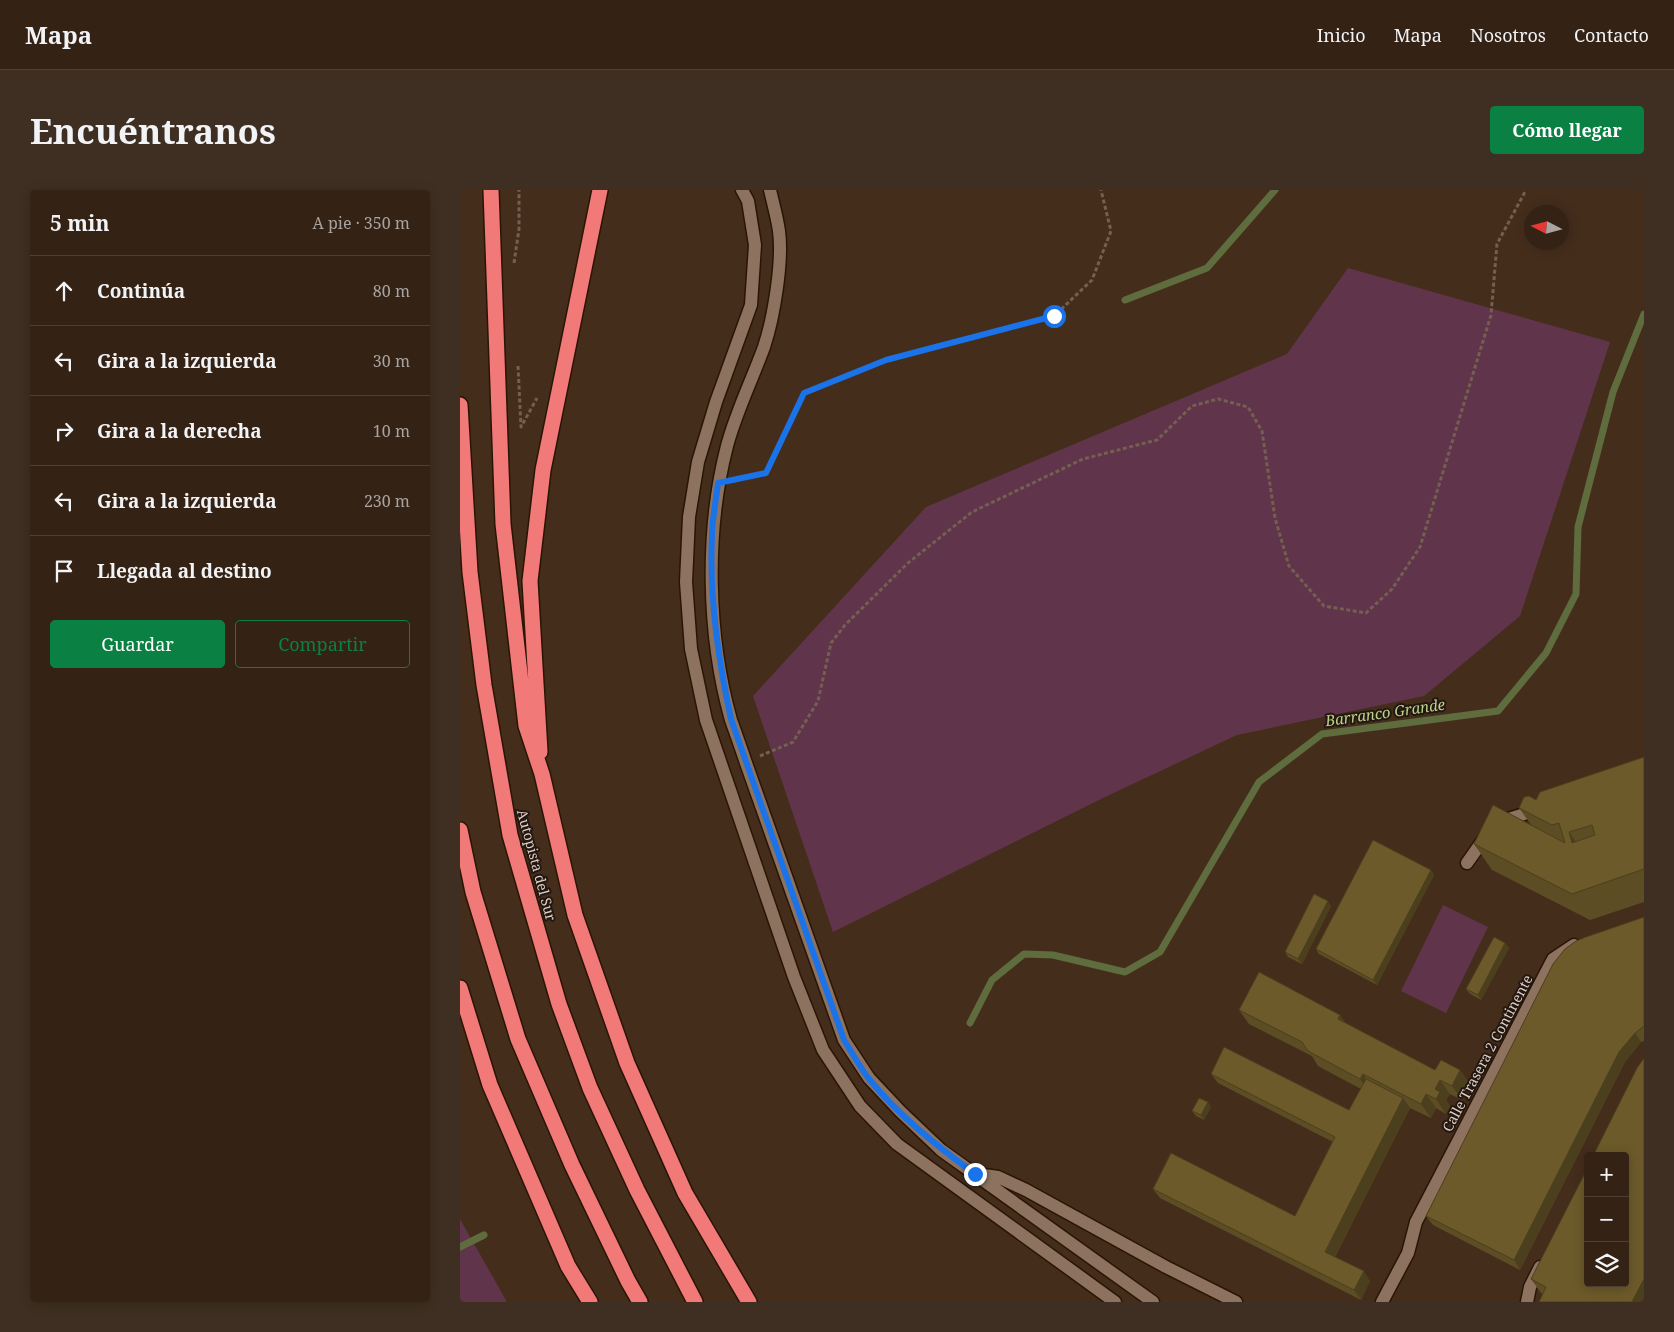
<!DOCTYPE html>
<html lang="es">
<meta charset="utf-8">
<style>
:root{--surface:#342215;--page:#3f2f22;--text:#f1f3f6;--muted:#a9a4a0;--line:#4e3f34;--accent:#0b8043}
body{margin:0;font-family:"Noto Serif",serif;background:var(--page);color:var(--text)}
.controls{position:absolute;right:15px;bottom:15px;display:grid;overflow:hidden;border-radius:5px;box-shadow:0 2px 12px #0003}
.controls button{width:45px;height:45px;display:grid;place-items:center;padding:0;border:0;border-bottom:1px solid var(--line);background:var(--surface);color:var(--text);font:25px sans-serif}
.compass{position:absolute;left:1064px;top:15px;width:45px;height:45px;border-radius:50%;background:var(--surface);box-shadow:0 2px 12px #0003;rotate:276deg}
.stop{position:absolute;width:15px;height:15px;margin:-11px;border:4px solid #1a73e8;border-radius:50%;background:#fff}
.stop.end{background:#1a73e8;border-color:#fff;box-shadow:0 1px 5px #0008}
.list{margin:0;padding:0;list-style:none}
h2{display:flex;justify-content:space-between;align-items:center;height:65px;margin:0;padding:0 20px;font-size:21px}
h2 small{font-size:16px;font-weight:400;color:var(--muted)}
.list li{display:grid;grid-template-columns:32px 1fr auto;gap:15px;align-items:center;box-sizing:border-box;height:70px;padding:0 20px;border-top:1px solid var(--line)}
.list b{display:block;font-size:19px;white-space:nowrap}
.list em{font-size:16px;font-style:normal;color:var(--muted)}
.actions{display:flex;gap:10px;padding:15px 20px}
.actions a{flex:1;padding:11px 0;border:1px solid var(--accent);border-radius:5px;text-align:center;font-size:18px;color:var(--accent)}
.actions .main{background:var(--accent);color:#fff}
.icon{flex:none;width:28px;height:28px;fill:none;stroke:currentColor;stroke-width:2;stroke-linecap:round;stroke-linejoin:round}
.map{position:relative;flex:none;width:1184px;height:1112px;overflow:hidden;border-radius:5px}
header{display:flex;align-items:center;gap:30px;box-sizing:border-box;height:70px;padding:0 25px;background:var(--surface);border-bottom:1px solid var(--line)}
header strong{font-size:24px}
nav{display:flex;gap:28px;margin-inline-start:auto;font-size:18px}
.intro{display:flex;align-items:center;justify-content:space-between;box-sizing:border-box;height:120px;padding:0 30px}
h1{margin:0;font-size:35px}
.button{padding:12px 22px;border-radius:5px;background:var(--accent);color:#fff;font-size:18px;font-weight:700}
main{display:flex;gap:30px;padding:0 30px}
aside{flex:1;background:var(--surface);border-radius:5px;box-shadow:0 2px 12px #0003}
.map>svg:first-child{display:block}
.green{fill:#60354b}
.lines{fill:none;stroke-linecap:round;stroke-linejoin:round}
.stream{stroke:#5e6c3e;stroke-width:7}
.minor-casing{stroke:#2a1505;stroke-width:15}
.motorway-casing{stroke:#2a1505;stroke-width:18}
.path{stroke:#745f50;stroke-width:3;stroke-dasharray:4 2.5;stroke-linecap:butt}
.minor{stroke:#8d725f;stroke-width:12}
.motorway{stroke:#f17a79;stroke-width:15}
.wall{fill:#5d4d24}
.shaded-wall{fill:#4c3f1d}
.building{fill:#6c5a2a;stroke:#4c3f1d;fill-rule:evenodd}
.route{stroke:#1a73e8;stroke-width:6}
.labels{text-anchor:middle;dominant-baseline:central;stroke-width:4;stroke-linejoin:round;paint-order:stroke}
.street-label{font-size:14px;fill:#decec4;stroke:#231811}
.water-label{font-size:15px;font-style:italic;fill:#bbd288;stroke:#231811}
</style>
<header>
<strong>Mapa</strong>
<nav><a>Inicio</a><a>Mapa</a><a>Nosotros</a><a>Contacto</a></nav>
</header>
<div class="intro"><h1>Encuéntranos</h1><a class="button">Cómo llegar</a></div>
<main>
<aside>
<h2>5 min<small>A pie · 350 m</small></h2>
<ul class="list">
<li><svg class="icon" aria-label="ahead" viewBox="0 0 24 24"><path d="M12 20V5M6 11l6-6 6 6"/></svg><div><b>Continúa</b></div><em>80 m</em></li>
<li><svg class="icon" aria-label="left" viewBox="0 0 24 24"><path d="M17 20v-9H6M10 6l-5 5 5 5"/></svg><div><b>Gira a la izquierda</b></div><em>30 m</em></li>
<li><svg class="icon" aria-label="right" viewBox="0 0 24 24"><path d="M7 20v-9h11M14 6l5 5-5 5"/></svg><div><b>Gira a la derecha</b></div><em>10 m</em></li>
<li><svg class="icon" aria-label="left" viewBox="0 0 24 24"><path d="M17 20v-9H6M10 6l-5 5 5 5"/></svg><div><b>Gira a la izquierda</b></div><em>230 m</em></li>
<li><svg class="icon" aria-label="arrive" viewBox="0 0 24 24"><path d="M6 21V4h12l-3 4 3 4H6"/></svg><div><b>Llegada al destino</b></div></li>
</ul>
<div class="actions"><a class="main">Guardar</a><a>Compartir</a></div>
</aside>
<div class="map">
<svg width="1184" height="1112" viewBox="0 0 1184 1112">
<rect width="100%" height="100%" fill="#452d1c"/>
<!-- green -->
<path class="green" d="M888 78 1150 152 1060 426 964 506 777 545 645 607 373 742 293 506 466 317 827 164Z
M983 715 1028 737 986 823 941 801Z
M0 1029 47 1112H0Z"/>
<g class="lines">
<!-- stream -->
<path class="stream" d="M665 110 747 78 815 0
M510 833 532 790 564 764 593 765 665 782 700 762 799 592 862 544 1038 521 1086 463 1116 404 1118 337 1153 202 1184 124
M0 1057 24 1045"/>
<defs>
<path id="minor" d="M282 0 288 11 295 55 291 115 256 212 238 272 229 327 226 392 231 459 246 530 334 787 363 860 400 916 437 954 655 1112
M310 0C313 13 317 27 319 41 323 71 314 127 304 157 292 190 276 222 267 256 245 341 247 445 271 530 276 544 281 558 286 573L384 850 409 888 440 921 481 960 693 1112
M1039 632 1080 619
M1007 673 1026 646
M517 984 538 987 566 1000 706 1077 776 1112
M922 1112 948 1063 956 1032 1093 769 1114 755
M1067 1112 1070 1097 1080 1077"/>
<path id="motorway" d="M31 0 43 334 66 536 82 584 115 725 167 873 225 1003 289 1112
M0 215 10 382 24 495 50 645 99 814 130 898 177 1000 235 1112
M80 562 70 391 83 280 140 0
M0 640 13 702 58 849 112 975 168 1091 180 1112
M0 798 30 895 108 1076 130 1112"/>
</defs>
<!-- minor casing -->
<use href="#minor" class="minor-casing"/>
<!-- motorway casing -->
<use href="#motorway" class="motorway-casing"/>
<!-- path -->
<path class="path" d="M54 73 59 39V0
M58 176 61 237 77 208
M277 289 306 283 344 203 426 170 594 126 632 90 651 41 641 0
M300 566 333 552 358 511 371 453 385 435 448 373 512 322 623 269 697 250 732 216 758 209 788 217 802 241 815 328 829 376 864 416 906 423 932 399 960 357 1031 125 1037 54 1066 0"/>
<!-- minor -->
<use href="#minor" class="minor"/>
<!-- motorway -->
<use href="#motorway" class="motorway"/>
</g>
<!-- wall -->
<path class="wall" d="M1184 567V712L1130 730 1032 680 1014 654 1072 636 1059 618 1076 610Z
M971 680 974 685 917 795 859 764 856 759Z
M871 716 842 774 828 767 825 762Z
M1184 727V851L1181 852 1165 872 1060 1080 973 1035 966 1026Z
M1045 753 1049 758 1021 810 1010 804 1006 799Z
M779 820 880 825 885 833 975 880H1000L1010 894 1002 910 990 904 986 910 990 916 986 924 976 918 971 928 950 918 875 1067 910 1091 901 1110 700 1008 693 999 835 1026 873 952 758 893 751 884 889 920 901 899 858 876 852 866 789 834Z
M751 917 744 930 736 926 732 921Z
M1071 1089 1184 1112 1083 1104 1081 1103Z"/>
<!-- shaded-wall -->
<path class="shaded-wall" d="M1109 642 1127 668 1112 653Z
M971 680 974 685 917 795 913 790Z
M868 711 871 716 842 774 838 769Z
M1045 753 1049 758 1021 810 1018 805Z
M880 825 890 839 878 829Z
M1175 843 1181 852 1165 872 1060 1080 1054 1070 1159 862Z
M1000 880 1010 894 1002 910 992 896Z
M903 884 912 899 910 903 900 889Z
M980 890 990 904 986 910 990 916 986 924 976 909 975 899Z
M966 904 976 918 971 928 961 914Z
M943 908 950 918 872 1072 865 1062Z
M748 912 751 917 744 930 741 925Z
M904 1081 910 1091 901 1110 894 1100Z
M1184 1089V1112H1172Z"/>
<!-- building -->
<path class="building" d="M1184 567V679L1112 704 1014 654 1033 615 1105 653 1099 633 1092 635 1059 618 1064 607 1069 606 1076 610 1080 602ZM1132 635 1135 645 1112 653 1109 642Z
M913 650 971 680 913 790 856 759Z
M854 704 868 711 838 769 825 762Z
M1184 727V836L1175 843 1159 862 1054 1070 966 1026 1093 774 1105 759 1116 751 1126 747Z
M1034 747 1045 753 1018 805 1006 799Z
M799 782 880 825 878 829 975 880 981 870 1000 880 992 896 980 890 975 899 980 902 976 909 966 904 961 914 903 884 900 889 848 861 842 852 779 820Z
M764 857 889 920 906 889 943 908 865 1062 904 1081 894 1100 693 999 711 963 835 1026 875 947 751 884Z
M1184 868V1089L1172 1112H1079L1086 1097 1071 1089 1128 977V1093H1165V966H1133L1177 878Z
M739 908 748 912 741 925 732 921Z"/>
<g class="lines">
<!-- route -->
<path class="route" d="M515 984C477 956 439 926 409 889 400 877 392 863 384 850L271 529C258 469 249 408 252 346 252 329 256 311 258 293L306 283 344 203 426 170 594 126"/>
</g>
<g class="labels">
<!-- street labels -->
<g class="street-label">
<text transform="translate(77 675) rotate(75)">Autopista del Sur</text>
<text transform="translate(1027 863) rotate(-62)">Calle Trasera 2 Continente</text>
</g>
<!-- water labels -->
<g class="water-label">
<text transform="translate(925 522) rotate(-8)">Barranco Grande</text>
</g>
</g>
</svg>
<div class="controls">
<button>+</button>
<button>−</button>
<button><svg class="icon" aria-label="layers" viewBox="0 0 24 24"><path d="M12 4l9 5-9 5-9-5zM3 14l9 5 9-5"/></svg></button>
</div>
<svg class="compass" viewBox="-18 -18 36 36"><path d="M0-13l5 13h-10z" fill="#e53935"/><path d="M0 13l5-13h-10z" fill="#a9a4a0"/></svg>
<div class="stop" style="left:594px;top:126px"></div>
<div class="stop end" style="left:515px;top:984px"></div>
</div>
</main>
